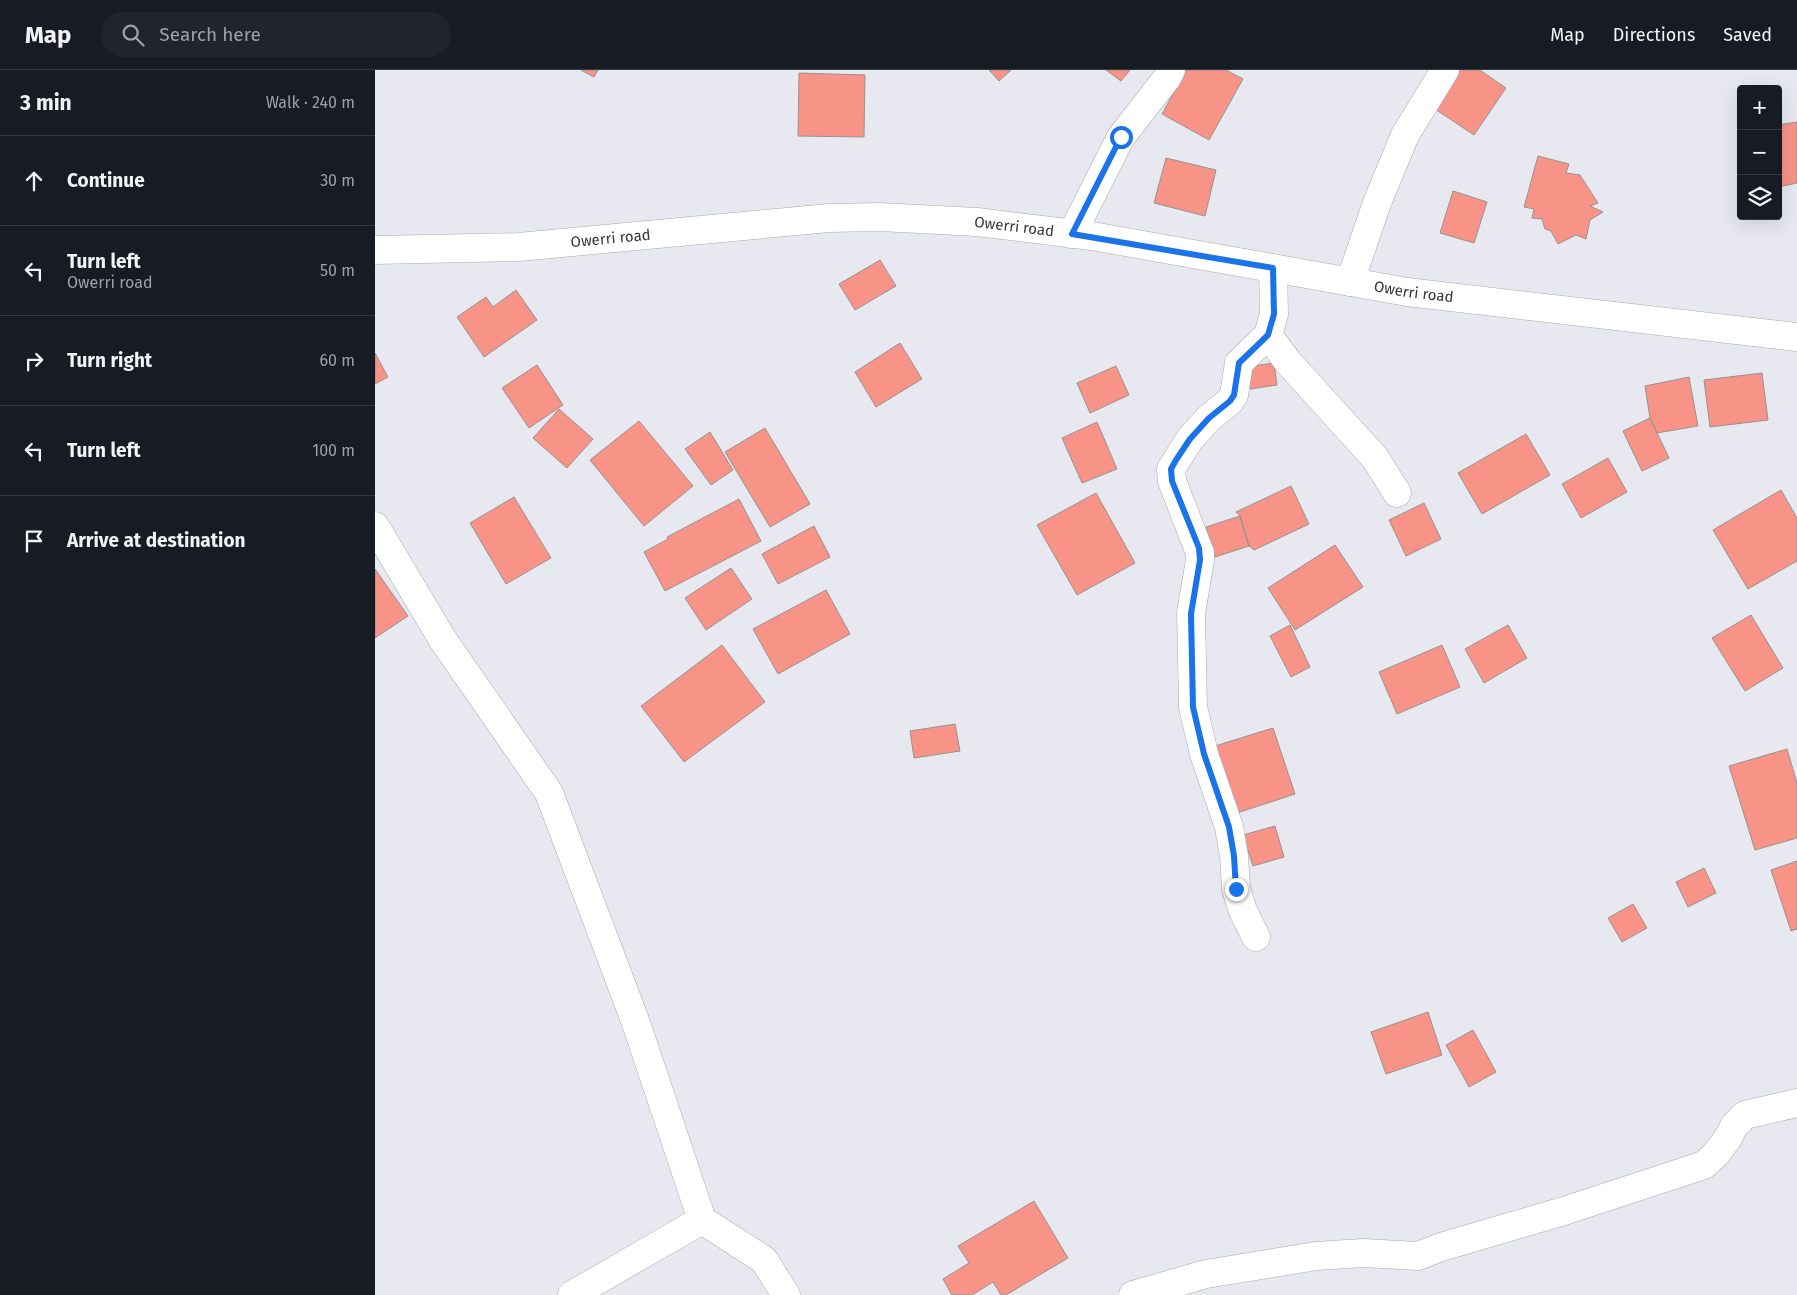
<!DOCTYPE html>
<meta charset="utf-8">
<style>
:root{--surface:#171b24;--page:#20242c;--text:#f1f3f6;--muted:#9ea1a6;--line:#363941}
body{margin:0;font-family:"Fira Sans",sans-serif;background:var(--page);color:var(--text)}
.controls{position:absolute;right:15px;top:15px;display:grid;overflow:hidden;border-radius:5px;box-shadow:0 5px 20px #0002}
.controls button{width:45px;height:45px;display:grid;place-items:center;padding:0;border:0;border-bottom:1px solid var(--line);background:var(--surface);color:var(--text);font:25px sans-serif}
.stop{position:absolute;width:15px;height:15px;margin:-11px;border:4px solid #1a73e8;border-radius:50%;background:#fff}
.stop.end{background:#1a73e8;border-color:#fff;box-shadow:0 1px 5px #0008}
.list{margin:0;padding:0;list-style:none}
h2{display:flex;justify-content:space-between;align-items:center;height:65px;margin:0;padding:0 20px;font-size:21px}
h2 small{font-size:16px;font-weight:400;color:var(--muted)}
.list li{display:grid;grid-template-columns:32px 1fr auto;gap:15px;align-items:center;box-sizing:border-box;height:90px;padding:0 20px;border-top:1px solid var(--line)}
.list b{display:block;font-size:19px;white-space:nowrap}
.list p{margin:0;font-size:16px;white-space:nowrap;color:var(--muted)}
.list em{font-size:16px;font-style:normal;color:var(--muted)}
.icon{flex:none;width:28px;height:28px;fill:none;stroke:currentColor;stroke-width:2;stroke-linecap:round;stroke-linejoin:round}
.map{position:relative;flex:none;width:1422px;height:1225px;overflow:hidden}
header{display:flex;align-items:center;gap:30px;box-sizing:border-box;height:70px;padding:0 25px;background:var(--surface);border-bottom:1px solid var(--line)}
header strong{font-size:24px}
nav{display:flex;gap:28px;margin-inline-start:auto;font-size:18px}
.search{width:350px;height:45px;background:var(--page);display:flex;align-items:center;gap:12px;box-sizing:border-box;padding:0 18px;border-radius:28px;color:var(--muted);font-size:19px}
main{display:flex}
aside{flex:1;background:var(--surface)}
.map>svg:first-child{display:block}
.building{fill:#f89387;stroke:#999190}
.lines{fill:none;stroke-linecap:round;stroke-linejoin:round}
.minor-casing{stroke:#a8a9b0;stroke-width:29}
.major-casing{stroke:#a8a9b0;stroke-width:29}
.minor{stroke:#fff;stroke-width:28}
.major{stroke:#fff;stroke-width:28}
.route{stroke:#1a73e8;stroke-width:6}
.labels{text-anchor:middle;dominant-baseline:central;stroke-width:4;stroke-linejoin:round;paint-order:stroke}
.street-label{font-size:15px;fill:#37383a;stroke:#e8e9f0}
</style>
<header>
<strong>Map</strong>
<div class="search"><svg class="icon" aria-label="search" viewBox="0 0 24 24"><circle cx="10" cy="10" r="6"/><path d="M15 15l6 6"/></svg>Search here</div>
<nav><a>Map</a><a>Directions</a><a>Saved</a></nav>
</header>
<main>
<aside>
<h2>3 min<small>Walk · 240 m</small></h2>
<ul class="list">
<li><svg class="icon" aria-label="ahead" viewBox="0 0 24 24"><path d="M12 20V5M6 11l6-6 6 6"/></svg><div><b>Continue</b></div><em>30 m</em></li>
<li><svg class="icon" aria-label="left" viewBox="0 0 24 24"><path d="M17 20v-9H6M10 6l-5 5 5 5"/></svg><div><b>Turn left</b><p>Owerri road</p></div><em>50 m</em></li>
<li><svg class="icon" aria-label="right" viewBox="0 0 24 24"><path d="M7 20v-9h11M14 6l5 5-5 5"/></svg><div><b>Turn right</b></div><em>60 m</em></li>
<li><svg class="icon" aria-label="left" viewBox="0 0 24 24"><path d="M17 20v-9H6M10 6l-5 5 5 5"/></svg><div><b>Turn left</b></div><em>100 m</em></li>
<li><svg class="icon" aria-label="arrive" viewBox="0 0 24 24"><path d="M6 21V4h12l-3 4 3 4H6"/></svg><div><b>Arrive at destination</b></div></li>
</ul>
</aside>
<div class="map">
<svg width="1422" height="1225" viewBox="0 0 1422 1225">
<rect width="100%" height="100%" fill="#e8e9f0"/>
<!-- building -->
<path class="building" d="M206 0H223L219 7Z
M614 0H636L624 11Z
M731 0H755L746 11Z
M811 0H851L868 9 834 70 787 44Z
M1082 0H1105L1131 18 1099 65 1057 37Z
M424 3 490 5 489 67 423 66Z
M1422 52V113L1403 117V55Z
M1163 86 1194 94 1191 103 1205 105 1223 133 1215 136 1228 142 1215 150 1211 169 1201 165 1183 174 1176 161 1170 159 1167 149 1157 148 1159 139 1149 137Z
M791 88 841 100 830 146 779 133Z
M1078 121 1112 132 1099 173 1065 163Z
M505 190 521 216 480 240 464 214Z
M141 220 162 250 109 287 82 247 111 227 118 237Z
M525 273 547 309 501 337 480 302Z
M0 283 13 307 0 314Z
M899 293 902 315 875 319 871 297Z
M162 295 188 335 154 358 127 318Z
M741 296 754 325 715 343 702 313Z
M1387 303 1393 350 1335 357 1329 310Z
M1314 307 1323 356 1282 363 1275 348 1270 316Z
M184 339 218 369 192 398 158 368Z
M1275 348 1294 388 1267 401 1248 361Z
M264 351 318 416 269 456 215 390Z
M722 352 742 399 707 413 687 368Z
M390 358 435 434 395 457 350 382Z
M335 362 358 400 336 415 310 379Z
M1151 364 1175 405 1107 444 1083 403Z
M1233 388 1252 422 1206 448 1187 414Z
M916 416 934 454 879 480 874 476 865 446 861 442Z
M1406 420 1422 448V491L1373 519 1338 460Z
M721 423 760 493 702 525 662 455Z
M139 427 176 488 131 514 95 453Z
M364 429 386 471 290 521 269 482 293 469 292 467Z
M1049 433 1066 469 1031 486 1014 450Z
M865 446 874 476 840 487 831 457Z
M439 456 455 487 403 514 387 484Z
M960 475 988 517 920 560 893 518Z
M356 498 377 529 331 560 310 528Z
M0 499 33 546 0 568Z
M451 520 475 564 403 604 378 559Z
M1376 545 1408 598 1370 621 1337 568Z
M915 555 935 597 916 607 895 566Z
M1133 555 1152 588 1109 613 1090 579Z
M347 575 390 632 309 692 266 636Z
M1067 575 1085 617 1022 644 1004 602Z
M580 654 585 681 539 688 535 661Z
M898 658 920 724 862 743 840 676Z
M1412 679 1422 713V768L1380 780 1354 696Z
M900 756 909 787 878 796 868 765Z
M1422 791V859L1416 861 1396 800Z
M1329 798 1341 823 1313 837 1301 812Z
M1258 834 1272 858 1247 872 1233 848Z
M1053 942 1067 985 1011 1004 996 962Z
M1098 960 1121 1002 1094 1017 1071 975Z
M659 1131 693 1188 631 1225H626L618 1212 597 1225H577L568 1209 594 1193 583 1176Z"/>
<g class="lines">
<defs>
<path id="minor" d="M697 164 746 67 792 8 796 0
M975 212 1002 133 1030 65 1070 0
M893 265 913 292 1000 388 1022 423
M0 456 68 570 174 723 261 953 327 1150 389 1190 411 1225
M881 867 868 841 861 819 859 786 854 757 829 684 818 637 816 543 825 490V483L797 411 796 399 815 369 834 348 855 331 859 325 864 293 893 265 899 244 898 198
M197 1225 327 1150
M758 1225 831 1204 941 1186 988 1183 1043 1186 1066 1177 1189 1141 1329 1095 1341 1084 1353 1068 1359 1056 1370 1045 1422 1033"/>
<g id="major">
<path id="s1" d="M0 180 144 177 454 148 505 147 602 152 717 166 1032 222 1422 267"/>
</g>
</defs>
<!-- minor casing -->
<use href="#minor" class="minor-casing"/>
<!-- major casing -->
<use href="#major" class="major-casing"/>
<!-- minor -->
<use href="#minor" class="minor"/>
<!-- major -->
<use href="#major" class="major"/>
</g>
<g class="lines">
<!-- route -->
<path class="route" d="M746 67 697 164 898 198 899 244 893 265 864 293 859 325 855 331 834 348 815 369 801 390 796 399 797 411 824 478 825 490 816 544 818 637 829 684 854 757 859 786 861 819"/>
</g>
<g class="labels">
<!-- street labels -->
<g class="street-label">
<text stroke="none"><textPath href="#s1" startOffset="641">Owerri road</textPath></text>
<text stroke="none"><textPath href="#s1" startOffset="236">Owerri road</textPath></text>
<text stroke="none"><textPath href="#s1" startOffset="1046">Owerri road</textPath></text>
</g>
</g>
</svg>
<div class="controls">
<button>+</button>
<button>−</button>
<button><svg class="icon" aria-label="layers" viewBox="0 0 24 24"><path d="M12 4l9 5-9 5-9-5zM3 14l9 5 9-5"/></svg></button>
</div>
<div class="stop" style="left:746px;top:67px"></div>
<div class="stop end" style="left:861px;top:819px"></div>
</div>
</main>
